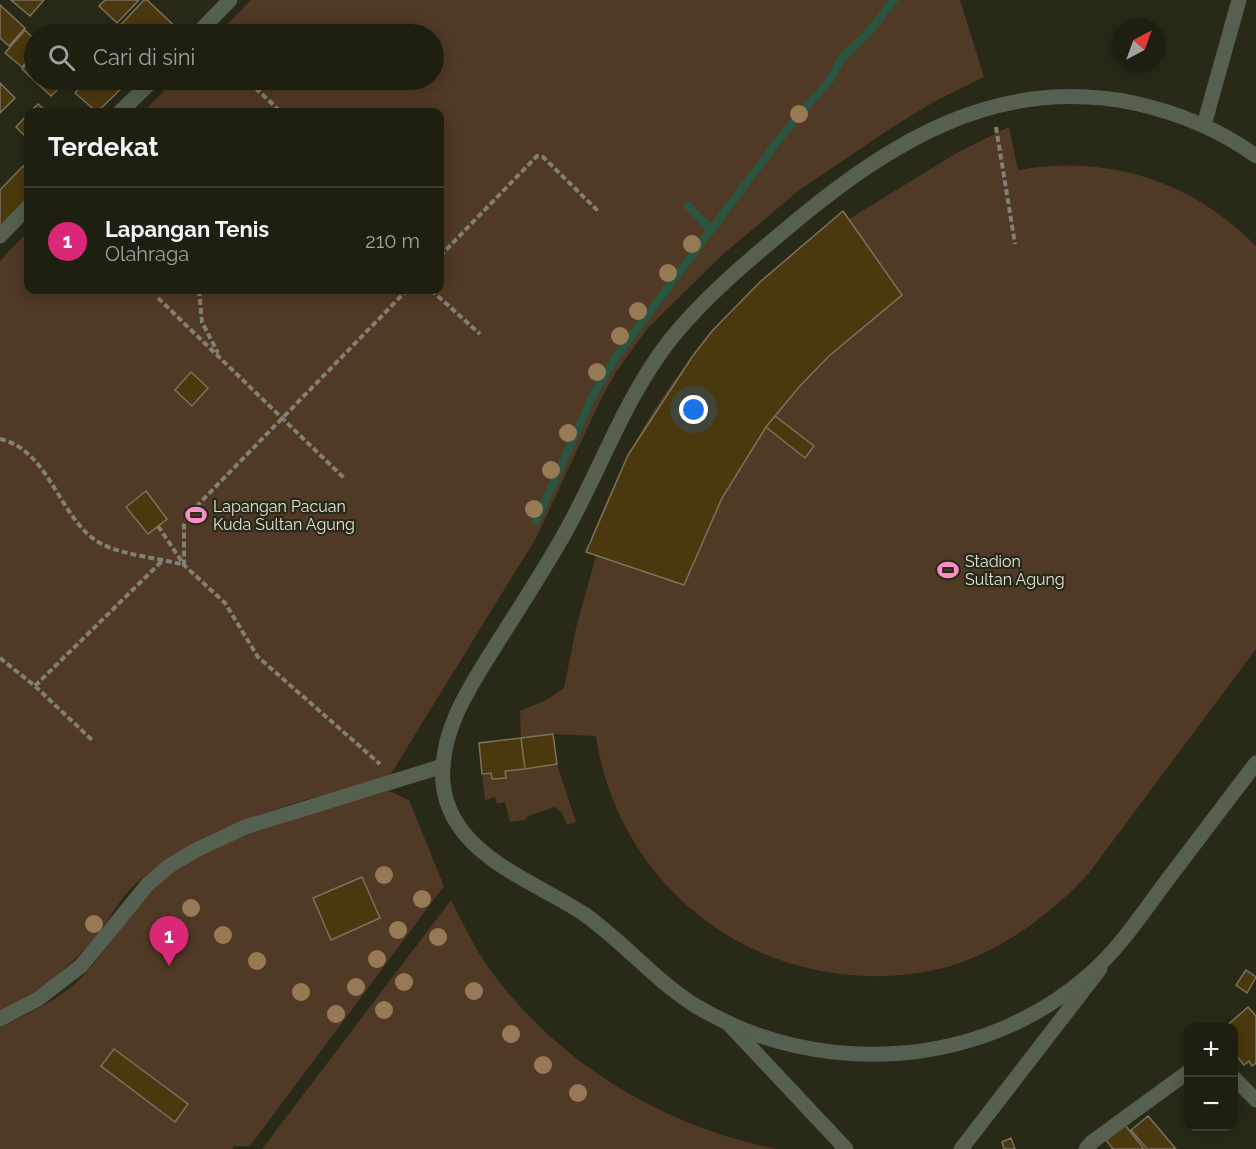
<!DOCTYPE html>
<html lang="id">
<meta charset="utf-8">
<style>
:root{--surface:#1e1f10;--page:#2b2c1e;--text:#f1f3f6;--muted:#a1a29f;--line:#3c3d30;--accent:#db2777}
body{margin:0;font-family:Raleway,sans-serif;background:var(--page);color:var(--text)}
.controls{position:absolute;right:18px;bottom:18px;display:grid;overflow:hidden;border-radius:12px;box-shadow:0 3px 15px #0003}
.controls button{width:54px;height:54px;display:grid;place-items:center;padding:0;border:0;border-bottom:2px solid var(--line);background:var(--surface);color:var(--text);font:30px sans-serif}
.compass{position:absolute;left:1112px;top:18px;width:54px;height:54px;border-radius:50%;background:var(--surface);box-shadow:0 3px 15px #0003;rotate:41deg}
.you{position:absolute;left:694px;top:410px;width:21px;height:21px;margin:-15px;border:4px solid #fff;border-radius:50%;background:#1a73e8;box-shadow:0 0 0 9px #1a73e833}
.badge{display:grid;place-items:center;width:39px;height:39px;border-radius:50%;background:var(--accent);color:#fff;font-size:20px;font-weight:700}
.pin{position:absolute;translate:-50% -50px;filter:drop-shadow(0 2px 3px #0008)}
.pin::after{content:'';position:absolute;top:32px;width:21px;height:18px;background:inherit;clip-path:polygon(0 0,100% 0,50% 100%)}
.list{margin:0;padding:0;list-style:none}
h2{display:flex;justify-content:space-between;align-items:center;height:78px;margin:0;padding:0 24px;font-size:26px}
h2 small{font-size:20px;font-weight:400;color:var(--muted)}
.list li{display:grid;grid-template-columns:39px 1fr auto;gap:18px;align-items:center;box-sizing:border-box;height:108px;padding:0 24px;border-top:2px solid var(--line)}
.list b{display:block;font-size:22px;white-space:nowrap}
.list p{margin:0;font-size:20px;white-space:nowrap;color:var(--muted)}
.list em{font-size:20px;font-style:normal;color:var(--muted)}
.icon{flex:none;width:33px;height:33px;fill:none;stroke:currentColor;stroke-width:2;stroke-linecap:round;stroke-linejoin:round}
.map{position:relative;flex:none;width:1256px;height:1149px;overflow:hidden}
.search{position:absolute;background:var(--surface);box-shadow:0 3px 15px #0003;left:24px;top:24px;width:420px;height:66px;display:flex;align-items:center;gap:15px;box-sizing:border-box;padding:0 21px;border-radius:33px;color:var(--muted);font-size:22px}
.panel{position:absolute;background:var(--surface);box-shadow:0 3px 15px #0003;left:24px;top:108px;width:420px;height:186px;border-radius:12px}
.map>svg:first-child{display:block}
.green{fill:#503925}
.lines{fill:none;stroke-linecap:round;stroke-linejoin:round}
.stream{stroke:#2a5641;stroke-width:8}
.building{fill:#4a390f;stroke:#7b725d;stroke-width:1.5}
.path{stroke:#808172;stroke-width:4;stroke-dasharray:6 3;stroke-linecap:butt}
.lane{stroke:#556050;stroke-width:15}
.street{stroke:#556050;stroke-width:15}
.tree{fill:#987956}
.labels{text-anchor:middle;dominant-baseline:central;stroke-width:4.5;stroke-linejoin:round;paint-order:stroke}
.poi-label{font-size:16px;fill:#e1e2d6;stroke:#282916;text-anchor:start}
</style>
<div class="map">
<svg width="1256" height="1149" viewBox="0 0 1256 1149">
<rect width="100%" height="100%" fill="#282916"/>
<!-- green -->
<path class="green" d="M251 0H960L984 77 937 100 891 128 798 191 721 256 647 329 616 372 602 397 536 538 389 777C301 802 209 820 138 882 120 897 110 919 96 936 68 970 38 992 0 1013V261L28 231V290H440V112H143L175 80H434V34H218Z
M1009 127 1018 170C1107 154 1193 181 1256 246V649L1089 873C1053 912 1011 944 960 963 931 973 898 977 867 976 729 972 616 872 596 736L553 734 521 738 520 711 548 699 564 688 576 628 596 556 586 552C599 519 612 487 628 456 679 356 757 280 843 211L849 219 955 154Z
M557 764 576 822 567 825 562 813 555 807 528 816 525 820 510 822 505 802 497 804 495 797 485 800 482 774 491 773 492 779 505 778V771Z
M389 791 409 800 444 886 250 1146H234L232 1149H0V1028C27 1014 59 1000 81 978 111 947 130 904 165 877 228 828 314 813 389 791Z
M451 900C463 923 474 947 489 968 557 1063 664 1127 777 1149H262Z"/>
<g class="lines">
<!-- stream -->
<path class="stream" d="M688 206 711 230
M536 521 593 395 615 358 784 133 830 80 841 59 869 32 894 0"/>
</g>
<!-- building -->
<path class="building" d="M11 0H44L30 16Z
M105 0H139L117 23 99 6Z
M144 0H147L182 33 112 34Z
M0 5 25 28 9 46 0 38Z
M25 30 34 39V53L22 67 5 53Z
M34 56V80H67L51 96 22 69Z
M87 80H119L125 85 97 112 75 93Z
M0 83 15 98 0 113Z
M38 104 47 112H30Z
M28 114V139L16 127Z
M23 166 28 171V200L0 230V190Z
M843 211 902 295 829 356 799 387 766 427 722 498 684 585 586 552 628 455 692 357 712 331 760 282Z
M191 372 208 388 192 406 175 390Z
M775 416 814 446 805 458 766 427Z
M146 491 167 519 148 534 126 507Z
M553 734 557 764 525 769 521 738Z
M521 738 525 769 505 771 506 778 492 779 491 773 482 774 479 743Z
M362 877 380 918 331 940 313 898Z
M1246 970 1256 977 1247 993 1236 985Z
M1248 1007 1256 1016V1063L1252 1066 1249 1061 1244 1065 1234 1053V1028H1224Z
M114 1049 188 1104 175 1122 101 1066Z
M1148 1116 1176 1149H1147L1131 1130Z
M1125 1125 1144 1149H1113L1106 1140Z
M1011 1138 1015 1149H1004L1002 1142Z"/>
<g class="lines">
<!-- path -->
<path class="path" d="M249 82 281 112
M996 127 1015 244
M440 256 537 156 543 157 598 211
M199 290 202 322 218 353
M431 290 480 334
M158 298 344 478
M0 439C50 450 60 521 100 543 121 555 160 558 184 565V525L189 514 407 290
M158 526 184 565 225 603 258 657 380 764
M0 658 35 686 93 741
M35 686 163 560"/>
<!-- lane -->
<path class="lane" d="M197 34 230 0
M120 112 153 80
M0 236 28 207
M0 1019 38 999 81 966 148 884 169 866 196 850 245 827 443 766
M727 1022 846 1149
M961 1149 1100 969"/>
<!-- street -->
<path class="street" d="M1204 125 1239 0
M1256 156C1219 129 1179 113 1134 103 997 75 892 141 791 225 748 261 705 296 670 340 621 403 598 478 558 545 539 577 519 609 499 640 472 684 439 729 443 783 450 855 533 880 584 914 624 942 654 980 696 1006 819 1080 984 1069 1091 973 1119 948 1140 917 1162 887 1193 846 1225 804 1256 763
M1234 1078 1256 1100
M1086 1149 1092 1142 1188 1072"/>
</g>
<!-- trees -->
<g class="tree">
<circle cx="799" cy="114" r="9"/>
<circle cx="692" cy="244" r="9"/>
<circle cx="668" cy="273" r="9"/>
<circle cx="638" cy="311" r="9"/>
<circle cx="620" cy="336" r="9"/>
<circle cx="597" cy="372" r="9"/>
<circle cx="568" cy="433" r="9"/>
<circle cx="551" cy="470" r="9"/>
<circle cx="534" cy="509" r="9"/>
<circle cx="384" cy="875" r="9"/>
<circle cx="422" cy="899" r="9"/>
<circle cx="191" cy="908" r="9"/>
<circle cx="94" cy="924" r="9"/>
<circle cx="398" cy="930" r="9"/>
<circle cx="223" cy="935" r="9"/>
<circle cx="438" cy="937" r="9"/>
<circle cx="377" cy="959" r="9"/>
<circle cx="257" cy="961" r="9"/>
<circle cx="404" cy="982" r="9"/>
<circle cx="356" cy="987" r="9"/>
<circle cx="474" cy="991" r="9"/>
<circle cx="301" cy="992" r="9"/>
<circle cx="384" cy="1010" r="9"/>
<circle cx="336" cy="1014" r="9"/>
<circle cx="511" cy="1034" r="9"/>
<circle cx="543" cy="1065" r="9"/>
<circle cx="578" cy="1093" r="9"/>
</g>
<!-- icons -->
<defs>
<symbol id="stadium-bare" viewBox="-9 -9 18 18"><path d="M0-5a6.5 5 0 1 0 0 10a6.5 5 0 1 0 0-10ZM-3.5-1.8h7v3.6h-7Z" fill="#f98fc9" stroke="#282916" stroke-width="2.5" paint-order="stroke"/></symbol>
</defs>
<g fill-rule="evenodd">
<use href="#stadium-bare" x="181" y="500" width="30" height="30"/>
<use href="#stadium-bare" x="933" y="555" width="30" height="30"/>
</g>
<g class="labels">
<!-- poi labels -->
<g class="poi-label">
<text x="213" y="506">Lapangan Pacuan<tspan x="213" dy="18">Kuda Sultan Agung</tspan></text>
<text x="965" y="561">Stadion<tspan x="965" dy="18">Sultan Agung</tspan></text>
</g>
</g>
</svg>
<div class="controls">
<button>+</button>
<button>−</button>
</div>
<svg class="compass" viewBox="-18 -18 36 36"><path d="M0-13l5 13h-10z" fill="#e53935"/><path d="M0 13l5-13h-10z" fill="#a1a29f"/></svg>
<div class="you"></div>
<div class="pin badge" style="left:169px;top:966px">1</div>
<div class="search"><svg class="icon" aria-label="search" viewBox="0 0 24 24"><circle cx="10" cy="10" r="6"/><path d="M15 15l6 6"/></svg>Cari di sini</div>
<section class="panel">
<h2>Terdekat<small></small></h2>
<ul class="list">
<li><span class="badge">1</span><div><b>Lapangan Tenis</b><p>Olahraga</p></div><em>210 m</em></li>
</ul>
</section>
</div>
